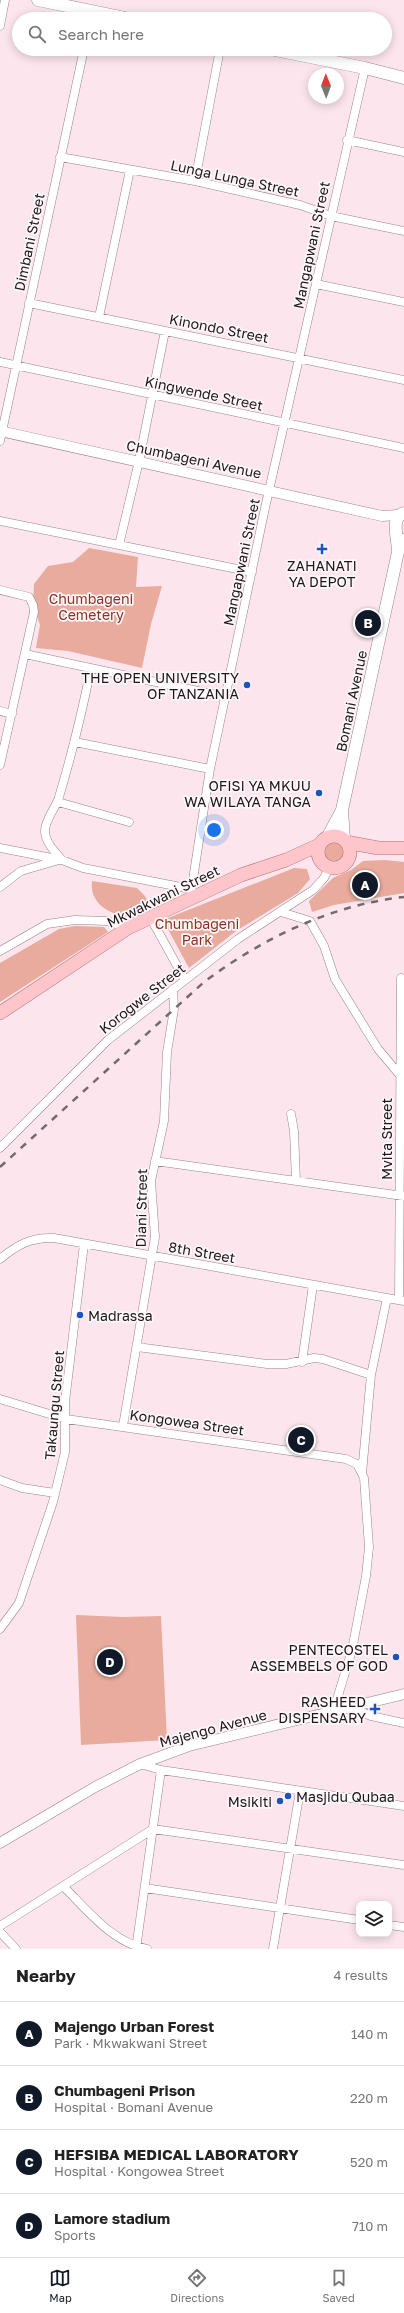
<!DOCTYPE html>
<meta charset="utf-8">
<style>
:root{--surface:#fff;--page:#f2f2f2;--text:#222;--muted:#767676;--line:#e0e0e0;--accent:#111827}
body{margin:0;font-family:"Golos Text",sans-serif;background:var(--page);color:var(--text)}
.controls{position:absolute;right:12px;bottom:12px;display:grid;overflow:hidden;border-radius:8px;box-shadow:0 2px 10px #0003}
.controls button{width:36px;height:36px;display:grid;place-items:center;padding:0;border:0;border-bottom:1px solid var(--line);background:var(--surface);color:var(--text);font:20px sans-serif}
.compass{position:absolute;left:308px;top:68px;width:36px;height:36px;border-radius:50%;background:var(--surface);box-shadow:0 2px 10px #0003;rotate:359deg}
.you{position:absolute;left:214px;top:830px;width:14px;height:14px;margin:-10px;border:3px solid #fff;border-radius:50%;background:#1a73e8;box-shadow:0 0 0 6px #1a73e833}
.badge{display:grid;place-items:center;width:26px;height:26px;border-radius:50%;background:var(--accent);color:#fff;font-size:13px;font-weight:700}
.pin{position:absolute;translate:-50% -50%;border:2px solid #fff;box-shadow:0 1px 4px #0006}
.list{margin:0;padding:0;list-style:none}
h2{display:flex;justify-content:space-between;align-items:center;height:52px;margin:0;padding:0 16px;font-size:17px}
h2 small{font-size:13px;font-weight:400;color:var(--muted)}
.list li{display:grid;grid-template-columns:26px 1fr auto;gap:12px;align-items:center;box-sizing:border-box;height:64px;padding:0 16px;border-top:1px solid var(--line)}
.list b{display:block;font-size:15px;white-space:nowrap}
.list p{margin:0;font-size:13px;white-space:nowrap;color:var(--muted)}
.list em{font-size:13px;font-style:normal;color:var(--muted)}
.icon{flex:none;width:22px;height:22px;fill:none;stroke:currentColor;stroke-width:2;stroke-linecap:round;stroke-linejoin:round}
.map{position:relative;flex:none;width:404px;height:1949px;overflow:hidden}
.search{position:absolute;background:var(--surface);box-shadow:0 2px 10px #0003;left:12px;right:12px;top:12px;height:44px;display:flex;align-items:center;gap:10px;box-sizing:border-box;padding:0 14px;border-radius:22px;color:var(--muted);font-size:15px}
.sheet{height:308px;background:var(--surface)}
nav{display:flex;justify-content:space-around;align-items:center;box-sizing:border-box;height:56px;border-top:1px solid var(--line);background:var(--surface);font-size:11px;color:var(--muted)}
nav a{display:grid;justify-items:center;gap:2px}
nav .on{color:var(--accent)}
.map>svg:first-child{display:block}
.green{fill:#e8ab9e}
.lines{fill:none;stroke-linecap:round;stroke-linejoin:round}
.minor-casing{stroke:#9b828b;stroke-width:9}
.tertiary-casing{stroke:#9b828b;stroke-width:11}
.secondary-casing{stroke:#9b828b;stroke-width:13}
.primary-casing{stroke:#b06f76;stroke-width:14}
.minor{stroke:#fff;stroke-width:8}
.tertiary{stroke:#fff;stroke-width:10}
.secondary{stroke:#fff;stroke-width:12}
.primary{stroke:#fec5cb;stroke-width:13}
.rail{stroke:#76686d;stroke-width:2.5;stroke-dasharray:7 7;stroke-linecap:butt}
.poi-dot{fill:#1e52be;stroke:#fdf7f9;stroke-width:1.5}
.labels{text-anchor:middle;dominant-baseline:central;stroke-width:3.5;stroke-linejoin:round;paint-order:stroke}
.street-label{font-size:14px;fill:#1f1619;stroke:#fdf7f9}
.poi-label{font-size:14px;fill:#1f1619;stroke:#fdf7f9;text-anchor:end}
.park-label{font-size:14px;fill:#8b3223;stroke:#fdf7f9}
</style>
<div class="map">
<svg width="404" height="1949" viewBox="0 0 404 1949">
<rect width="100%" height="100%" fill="#fce5ed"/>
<!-- green -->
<path class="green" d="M89 548 138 557 136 587 162 586 151 624 142 668 68 651 36 648 40 625 33 605 34 584 48 566 73 562Z
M324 851a10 10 0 1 1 20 0a10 10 0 1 1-20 0Z
M385 860 404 862V893L334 905 312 912 309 901 333 878 351 870 363 861Z
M294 868 307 869 310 879 298 893 236 931 189 968 163 920Z
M92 881 137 888 145 896 150 907 132 918C112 915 89 905 92 881Z
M75 926 104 927 108 932 0 1002V963L59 929Z
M76 1615 123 1617 161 1616 167 1740 81 1745Z"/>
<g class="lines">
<defs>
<path id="minor" d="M0 26 5 0
M347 140 404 152
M60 157 195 181 300 205 331 216 404 231
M195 181 220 49
M316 284 404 302
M29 303 404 380
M99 317 130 170
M0 362 404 448
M0 441 84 49
M0 521 252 572
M119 545 139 461 165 331
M0 590 29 597 33 605 34 612 0 765
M25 654 226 697
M0 711 12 714
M75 742 210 769
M58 802 129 822
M0 848 62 860 83 868 191 889
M62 860C55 852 45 842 45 831 45 819 56 808 59 797 72 754 82 712 91 668
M0 887 21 871 59 860
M190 899 210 769 265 508 365 68
M281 912 310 921 324 946 335 979 378 1049 399 1074H401
M150 917 185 980
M0 951 47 924 75 920 107 921 128 928
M291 1114 294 1131 296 1181
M0 1148 108 1040 238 939 313 890 324 878 329 868
M155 1161 403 1196
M0 1259C17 1245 31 1237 54 1238L404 1301
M399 1300 401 978
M137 1347 267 1364H286L314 1358 323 1359 371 1375
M302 1362 313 1285
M0 1399 66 1419 346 1459 357 1464 364 1478 369 1547 366 1576 352 1650 333 1712
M123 1426 155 1237 151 1181 164 1121 167 1052 174 1009 173 989
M362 1473 371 1375 387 1298
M0 1480 22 1488 55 1493
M0 1629 19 1603 53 1502 65 1452V1402L84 1244
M350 1707 371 1716 404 1723
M140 1764 161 1770 404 1806
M64 1887C87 1910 113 1943 147 1949
M145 1888 359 1920
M389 1925 404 1927
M0 1926 153 1829 404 1865
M0 1932 16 1949
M136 1949 161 1770
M273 1949 300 1791"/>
<path id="tertiary" d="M0 431 382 516 398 515
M0 1843 95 1787 140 1764 189 1746 404 1694"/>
<path id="secondary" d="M38 0 130 19
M270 49 365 68 404 78
M398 552C398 540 390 516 404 513
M327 838 342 810
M344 840 342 810 398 552 404 540"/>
<path id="primary" d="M318 852a16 16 0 1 1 32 0a16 16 0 1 1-32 0Z
M346 842 378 848H404
M0 1013 128 928 241 875 286 860 319 845"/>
</defs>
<!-- minor casing -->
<use href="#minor" class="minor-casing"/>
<!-- tertiary casing -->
<use href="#tertiary" class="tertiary-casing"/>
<!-- secondary casing -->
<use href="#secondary" class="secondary-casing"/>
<!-- primary casing -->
<use href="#primary" class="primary-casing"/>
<!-- minor -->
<use href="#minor" class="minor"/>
<!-- tertiary -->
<use href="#tertiary" class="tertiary"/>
<!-- secondary -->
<use href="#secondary" class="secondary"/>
<!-- primary -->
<use href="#primary" class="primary"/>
<!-- rail -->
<path class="rail" d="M0 1167 204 982C263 938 331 905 404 897"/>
</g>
<!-- markers -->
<g class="poi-dot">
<path d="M320 543h4v4h4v4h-4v4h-4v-4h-4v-4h4z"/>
<circle cx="247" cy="685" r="4"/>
<circle cx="319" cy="793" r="4"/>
<circle cx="80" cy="1315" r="4"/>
<circle cx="396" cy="1657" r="4"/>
<path d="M373 1703h4v4h4v4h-4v4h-4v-4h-4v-4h4z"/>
<circle cx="288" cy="1796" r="4"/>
<circle cx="280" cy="1801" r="4"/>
</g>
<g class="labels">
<!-- street labels -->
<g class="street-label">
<text transform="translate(235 178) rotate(12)">Lunga Lunga Street</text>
<text transform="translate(29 242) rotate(-78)">Dimbani Street</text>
<text transform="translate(311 245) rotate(-78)">Mangapwani Street</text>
<text transform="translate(219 328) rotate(11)">Kinondo Street</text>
<text transform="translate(204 393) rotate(12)">Kingwende Street</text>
<text transform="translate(194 459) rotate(12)">Chumbageni Avenue</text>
<text transform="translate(241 562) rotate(-78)">Mangapwani Street</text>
<text transform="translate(351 701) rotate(-78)">Bomani Avenue</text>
<text transform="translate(163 896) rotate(-26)">Mkwakwani Street</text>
<text transform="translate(142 998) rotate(-38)">Korogwe Street</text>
<text transform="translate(386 1139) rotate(-90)">Mvita Street</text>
<text transform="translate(141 1208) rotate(-89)">Diani Street</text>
<text transform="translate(202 1252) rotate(10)">8th Street</text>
<text transform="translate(54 1405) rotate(-85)">Takaungu Street</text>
<text transform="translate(187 1422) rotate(8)">Kongowea Street</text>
<text transform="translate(213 1728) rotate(-15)">Majengo Avenue</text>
</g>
<!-- poi labels -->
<g class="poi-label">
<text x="322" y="565" text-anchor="middle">ZAHANATI<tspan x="322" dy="16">YA DEPOT</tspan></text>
<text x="239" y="677">THE OPEN UNIVERSITY<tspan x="239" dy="16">OF TANZANIA</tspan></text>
<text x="311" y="785">OFISI YA MKUU<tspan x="311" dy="16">WA WILAYA TANGA</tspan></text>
<text x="88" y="1315" text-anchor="start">Madrassa</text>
<text x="388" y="1649">PENTECOSTEL<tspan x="388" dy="16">ASSEMBELS OF GOD</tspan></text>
<text x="366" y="1701">RASHEED<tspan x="366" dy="16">DISPENSARY</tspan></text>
<text x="296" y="1796" text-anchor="start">Masjidu Qubaa</text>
<text x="272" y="1801">Msikiti</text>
</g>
<!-- park labels -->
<g class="park-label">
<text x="91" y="598">Chumbageni<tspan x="91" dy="16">Cemetery</tspan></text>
<text x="197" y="923">Chumbageni<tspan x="197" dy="16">Park</tspan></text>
</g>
</g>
</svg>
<div class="controls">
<button><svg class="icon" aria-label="layers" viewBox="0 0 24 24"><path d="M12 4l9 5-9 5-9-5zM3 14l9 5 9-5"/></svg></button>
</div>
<svg class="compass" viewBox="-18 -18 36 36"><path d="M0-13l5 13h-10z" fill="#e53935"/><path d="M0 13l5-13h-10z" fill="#767676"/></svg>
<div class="you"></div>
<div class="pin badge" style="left:365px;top:885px">A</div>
<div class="pin badge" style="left:368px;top:623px">B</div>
<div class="pin badge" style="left:301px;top:1440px">C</div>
<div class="pin badge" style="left:110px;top:1662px">D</div>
<div class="search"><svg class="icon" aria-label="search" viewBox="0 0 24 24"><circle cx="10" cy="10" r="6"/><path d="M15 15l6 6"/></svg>Search here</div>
</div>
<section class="sheet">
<h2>Nearby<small>4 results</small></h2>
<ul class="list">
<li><span class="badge">A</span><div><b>Majengo Urban Forest</b><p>Park · Mkwakwani Street</p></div><em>140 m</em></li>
<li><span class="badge">B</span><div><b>Chumbageni Prison</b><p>Hospital · Bomani Avenue</p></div><em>220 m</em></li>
<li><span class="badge">C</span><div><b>HEFSIBA MEDICAL LABORATORY</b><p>Hospital · Kongowea Street</p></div><em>520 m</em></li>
<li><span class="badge">D</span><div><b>Lamore stadium</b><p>Sports</p></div><em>710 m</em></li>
</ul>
</section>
<nav>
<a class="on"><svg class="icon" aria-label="map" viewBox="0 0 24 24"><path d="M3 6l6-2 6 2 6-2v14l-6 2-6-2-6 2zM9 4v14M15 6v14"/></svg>Map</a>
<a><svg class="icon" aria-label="directions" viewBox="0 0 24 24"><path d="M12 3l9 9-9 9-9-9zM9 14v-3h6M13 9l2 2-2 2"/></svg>Directions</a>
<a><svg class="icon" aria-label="saved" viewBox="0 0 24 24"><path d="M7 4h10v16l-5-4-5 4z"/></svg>Saved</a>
</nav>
